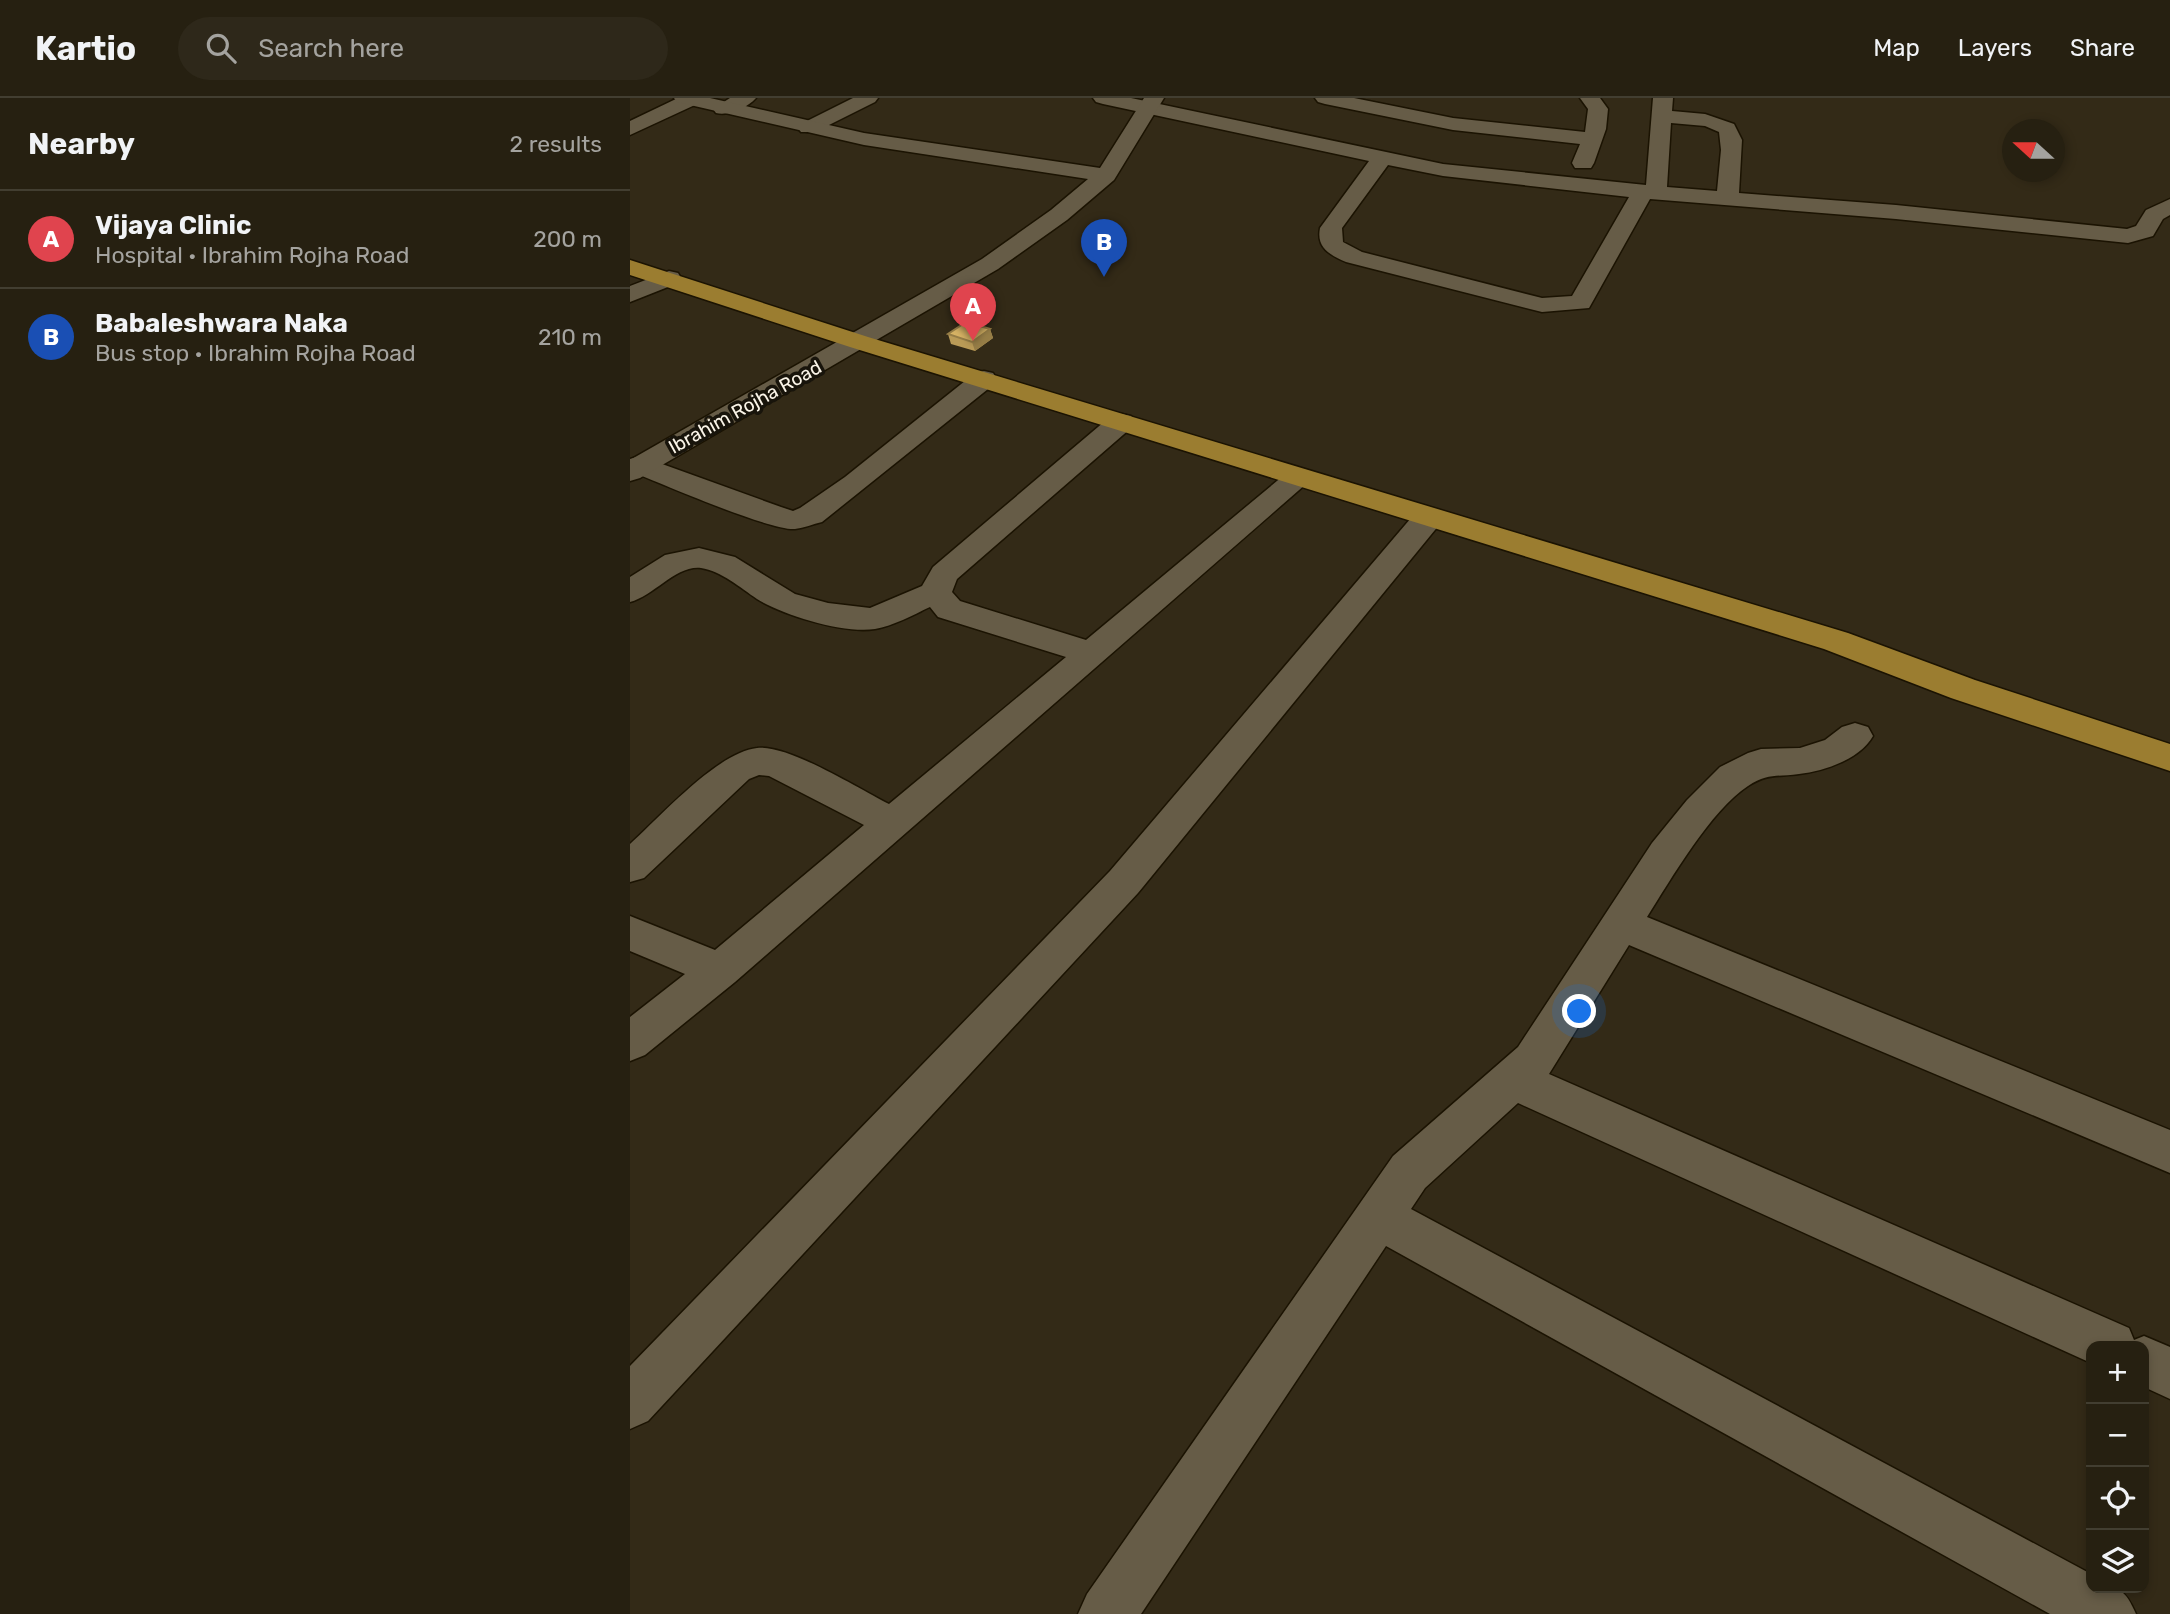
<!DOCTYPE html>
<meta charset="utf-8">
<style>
:root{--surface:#262011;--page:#2e281a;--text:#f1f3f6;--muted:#a4a39f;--line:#423e31;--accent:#1a73e8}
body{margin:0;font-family:Rubik,sans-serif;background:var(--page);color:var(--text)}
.controls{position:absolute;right:21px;bottom:21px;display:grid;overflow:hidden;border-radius:14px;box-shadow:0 4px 10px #0003}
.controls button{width:63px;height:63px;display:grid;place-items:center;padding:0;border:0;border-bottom:2px solid var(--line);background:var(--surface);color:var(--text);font:35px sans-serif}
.compass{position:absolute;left:1372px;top:21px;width:63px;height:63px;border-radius:50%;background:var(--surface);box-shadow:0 4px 10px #0003;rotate:291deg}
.you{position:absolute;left:950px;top:914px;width:24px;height:24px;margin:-18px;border:5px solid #fff;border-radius:50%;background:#1a73e8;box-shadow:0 0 0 10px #1a73e833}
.badge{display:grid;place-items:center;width:46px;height:46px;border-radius:50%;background:var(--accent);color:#fff;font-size:23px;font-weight:700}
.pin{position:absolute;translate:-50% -58px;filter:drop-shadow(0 2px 4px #0008)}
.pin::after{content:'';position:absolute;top:37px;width:24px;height:21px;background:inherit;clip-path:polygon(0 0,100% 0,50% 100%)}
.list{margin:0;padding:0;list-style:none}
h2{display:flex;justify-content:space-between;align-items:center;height:91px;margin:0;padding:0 28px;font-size:30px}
h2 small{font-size:23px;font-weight:400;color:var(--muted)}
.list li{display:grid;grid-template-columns:46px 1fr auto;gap:21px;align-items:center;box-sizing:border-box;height:98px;padding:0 28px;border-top:2px solid var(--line)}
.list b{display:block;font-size:26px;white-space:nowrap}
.list p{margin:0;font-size:23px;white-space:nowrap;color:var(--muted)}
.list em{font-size:23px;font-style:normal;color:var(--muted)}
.icon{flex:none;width:38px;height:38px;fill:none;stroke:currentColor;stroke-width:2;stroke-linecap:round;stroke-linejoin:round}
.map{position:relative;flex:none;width:1540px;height:1516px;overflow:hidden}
header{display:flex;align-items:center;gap:42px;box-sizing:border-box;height:98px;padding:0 35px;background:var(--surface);border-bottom:2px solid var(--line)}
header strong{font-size:33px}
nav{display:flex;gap:38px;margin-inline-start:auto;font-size:24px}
.search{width:490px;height:63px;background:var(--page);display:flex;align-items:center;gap:18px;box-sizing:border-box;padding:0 24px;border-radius:38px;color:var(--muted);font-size:26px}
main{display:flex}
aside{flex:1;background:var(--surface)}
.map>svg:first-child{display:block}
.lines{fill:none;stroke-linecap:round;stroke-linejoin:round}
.street-casing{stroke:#1b1302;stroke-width:3}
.secondary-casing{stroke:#1b1302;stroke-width:3}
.primary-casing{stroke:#1b1302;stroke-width:3}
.street{fill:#665c47;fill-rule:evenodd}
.secondary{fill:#665c47;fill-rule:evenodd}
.primary{fill:#9b7d30;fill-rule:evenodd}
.wall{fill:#ba9b57}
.shaded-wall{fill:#977e47}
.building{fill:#d8b465;stroke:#977e47;stroke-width:2}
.labels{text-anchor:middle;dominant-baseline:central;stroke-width:7;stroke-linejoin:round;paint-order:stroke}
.far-street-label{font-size:19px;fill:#faf4e8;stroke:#18140b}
</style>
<header>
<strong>Kartio</strong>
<div class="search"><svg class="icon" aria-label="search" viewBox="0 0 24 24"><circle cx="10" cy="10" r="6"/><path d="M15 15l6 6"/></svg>Search here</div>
<nav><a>Map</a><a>Layers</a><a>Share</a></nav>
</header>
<main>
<aside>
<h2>Nearby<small>2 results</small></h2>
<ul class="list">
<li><span class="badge" style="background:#e0444e">A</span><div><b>Vijaya Clinic</b><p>Hospital · Ibrahim Rojha Road</p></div><em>200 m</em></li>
<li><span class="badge" style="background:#1a4fb4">B</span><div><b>Babaleshwara Naka</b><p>Bus stop · Ibrahim Rojha Road</p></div><em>210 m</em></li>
</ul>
</aside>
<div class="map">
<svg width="1540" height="1516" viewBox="0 0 1540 1516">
<rect width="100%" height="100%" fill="#332a17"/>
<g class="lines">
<defs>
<path id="street" d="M48 0 70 2 67 6 0 37V23Z
M100 0H126C117 10 99 18 86 15L83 11Z
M223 0H248L245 4 185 34H171L168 30 171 26Z
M463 0H501L813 66 1016 87 1023 0H1043L1042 13 1075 16 1104 26 1112 42 1109 95 1266 107 1497 131 1506 128 1516 112 1540 101V117L1533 121 1523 138 1498 145 1266 121 1020 101 959 210 912 214 716 164C700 157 686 150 690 130L739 63 473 6 466 4ZM1041 25 1075 28 1089 34 1091 52 1087 93 1037 89ZM758 67 813 78 999 99 942 198 912 200 732 154 713 144 712 130Z
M685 0H724L823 20 955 34 958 11 950 0H970L978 11 976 31 964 65 961 70H945L942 65 950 46 823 32 695 6 688 4Z
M39 173 48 175 51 180 48 185 0 204V188Z
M354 273 363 275 367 281 363 287 192 424C183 426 174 430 165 431 140 433 30 385 0 373V361L10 358 151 409 163 413 170 410 215 379 345 275Z
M491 316 501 318 505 324 501 330 327 481 322 494 330 503 456 542 659 373 669 370 679 373 684 379 105 884 15 957 0 963V919L55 876 0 853V818L85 852 234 727 139 678 129 677 119 681 14 780 0 784V746C30 719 88 654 127 650 158 646 229 691 259 706L436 559 308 519 300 509C283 517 263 528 245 531 214 536 153 517 127 501 111 490 91 473 71 470 46 467 24 498 0 504V479L35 457 69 450 105 459 165 496 198 505 240 510 292 488 303 469 481 318Z
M798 411 809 413 813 420 809 427 508 795 18 1323 0 1331V1268L480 773 787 413Z
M1225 625 1238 629 1243 638C1230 661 1195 673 1169 676 1148 679 1138 675 1118 688 1081 712 1041 781 1017 819L1540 1032V1075L999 847 919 976 1499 1230 1504 1242 1514 1238 1540 1249V1301L1514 1289V1248H1461V1265L888 1005 795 1090 781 1111 1461 1476V1490C1490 1490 1494 1489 1506 1516H1420L756 1148 511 1516H448L457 1496 763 1058 888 949 1022 745 1057 702 1090 669 1118 655 1131 651 1170 650 1195 642 1212 629Z"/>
<path id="secondary" d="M44 0H80L234 35 470 70 514 0H534L484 82 437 122 368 171 10 380 0 383V362L352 161 421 112 458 81 234 47 47 4Z"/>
<path id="primary" d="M0 162 238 239 1218 535 1345 582 1540 646V673L1321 600 1194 551 220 249 0 177Z"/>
</defs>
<!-- street casing -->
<use href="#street" class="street-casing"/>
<!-- secondary casing -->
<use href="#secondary" class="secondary-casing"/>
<!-- primary casing -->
<use href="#primary" class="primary-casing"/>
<!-- street -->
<use href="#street" class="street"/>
<!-- secondary -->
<use href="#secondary" class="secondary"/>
<!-- primary -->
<use href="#primary" class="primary"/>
</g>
<!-- wall -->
<path class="wall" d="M360 231 363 240 345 253 321 246 318 236Z"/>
<!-- shaded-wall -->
<path class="shaded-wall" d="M360 231 363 240 345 253 342 244Z"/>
<!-- building -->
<path class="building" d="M336 224 360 231 342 244 318 236Z"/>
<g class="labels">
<!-- far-street labels -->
<g class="far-street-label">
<text transform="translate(115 309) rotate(-29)">Ibrahim Rojha Road</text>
</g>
</g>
</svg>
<div class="controls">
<button>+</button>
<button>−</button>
<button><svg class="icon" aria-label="locate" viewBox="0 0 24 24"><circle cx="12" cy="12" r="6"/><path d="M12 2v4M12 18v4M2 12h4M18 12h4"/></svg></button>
<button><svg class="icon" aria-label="layers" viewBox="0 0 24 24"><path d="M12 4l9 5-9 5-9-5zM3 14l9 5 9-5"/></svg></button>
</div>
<svg class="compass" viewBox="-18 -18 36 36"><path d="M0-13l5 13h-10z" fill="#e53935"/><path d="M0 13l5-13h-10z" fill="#a4a39f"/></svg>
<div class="you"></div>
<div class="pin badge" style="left:343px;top:243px;background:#e0444e">A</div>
<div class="pin badge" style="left:474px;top:179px;background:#1a4fb4">B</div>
</div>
</main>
